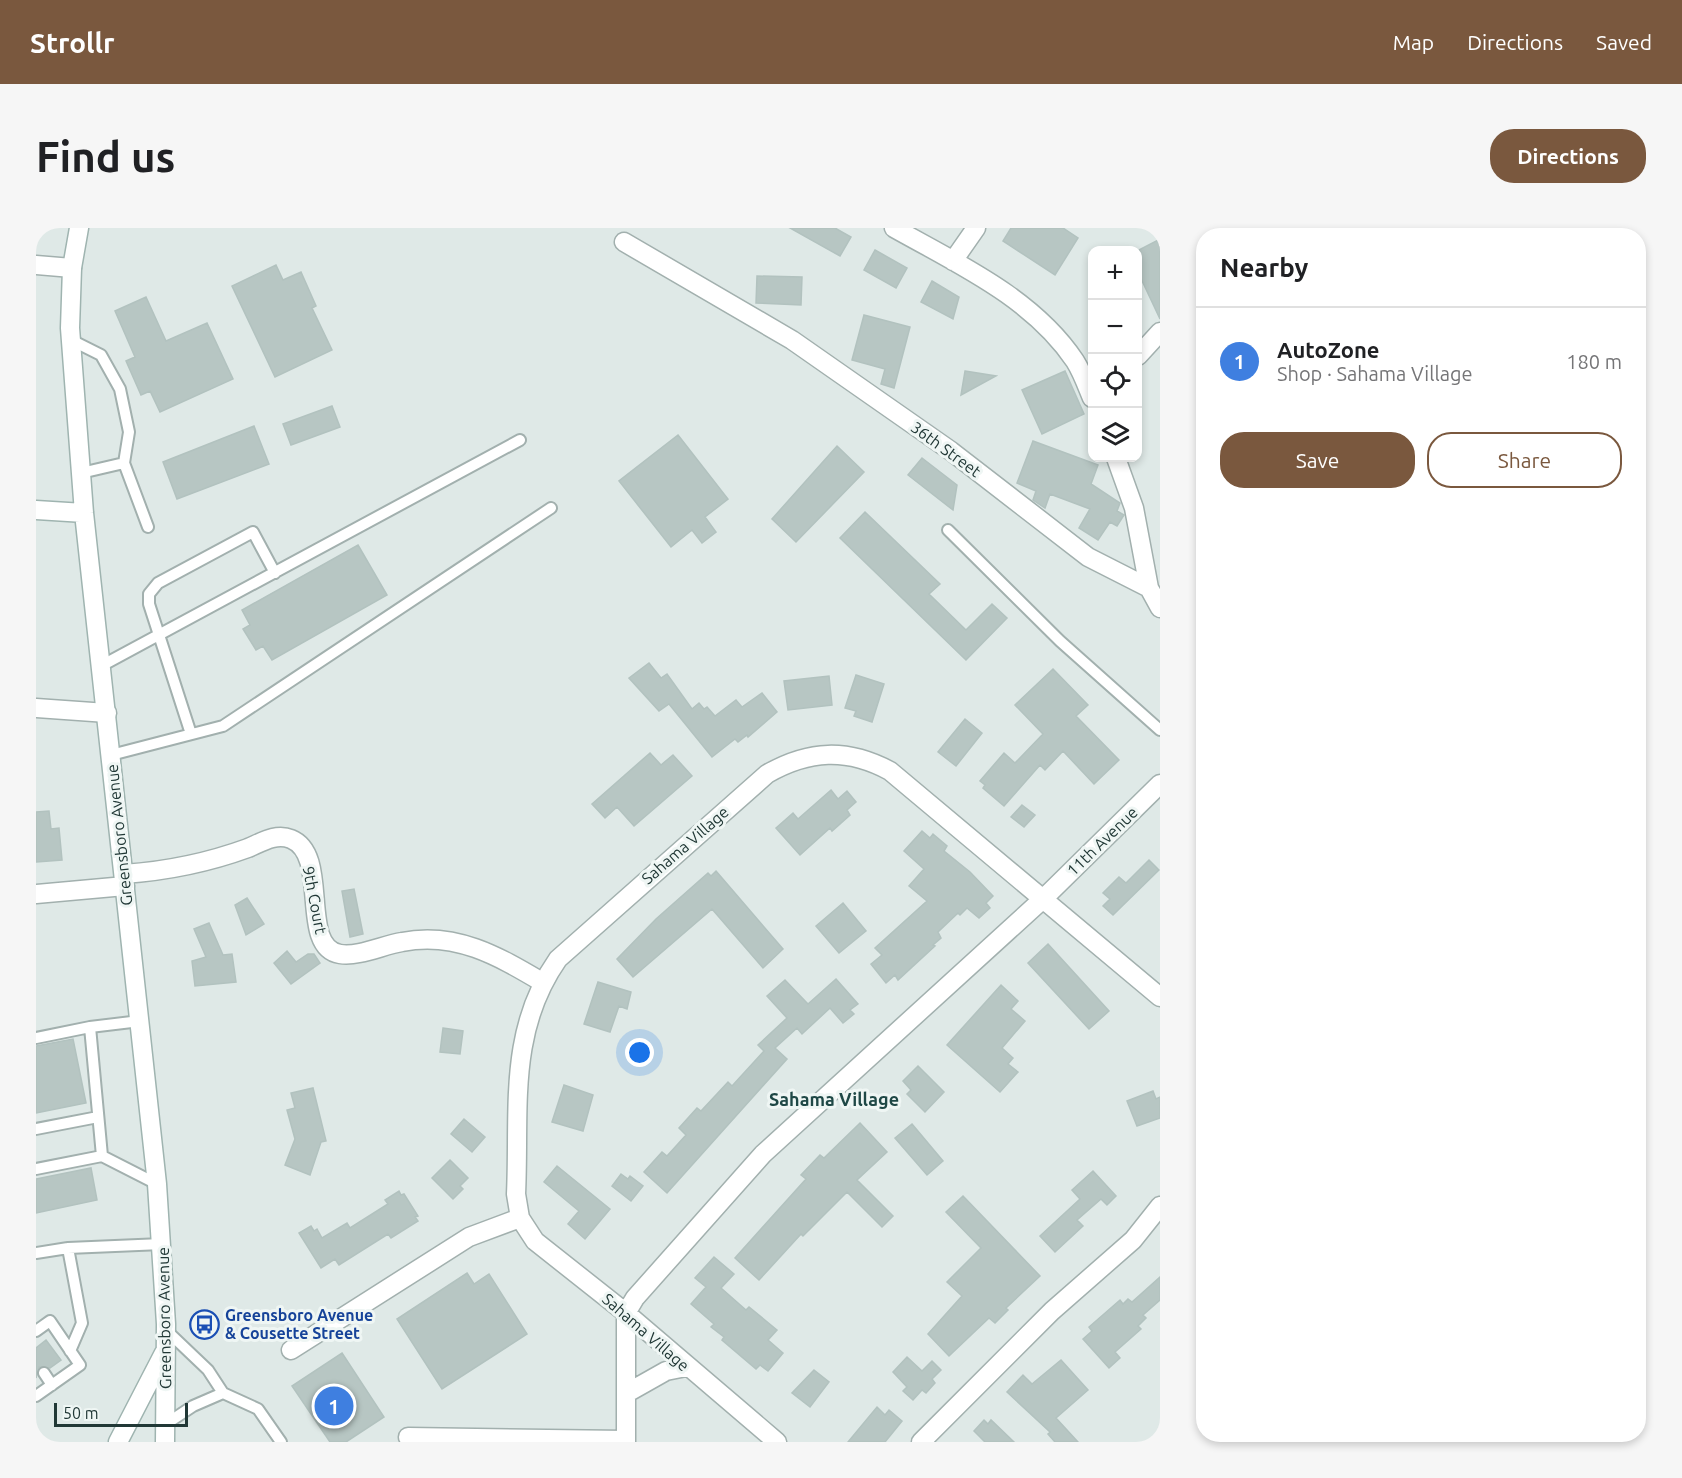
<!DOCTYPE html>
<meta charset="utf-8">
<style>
:root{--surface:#fff;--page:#f6f6f6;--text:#202124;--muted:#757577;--line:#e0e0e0;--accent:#7a583e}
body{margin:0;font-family:Ubuntu,sans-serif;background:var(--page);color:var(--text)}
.controls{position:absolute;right:18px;top:18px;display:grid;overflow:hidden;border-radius:12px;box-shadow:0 3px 9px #0003}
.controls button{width:54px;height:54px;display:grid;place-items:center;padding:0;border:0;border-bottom:2px solid var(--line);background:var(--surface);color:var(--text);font:30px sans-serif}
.scale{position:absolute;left:18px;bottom:15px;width:134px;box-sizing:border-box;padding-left:6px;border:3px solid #213836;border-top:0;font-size:16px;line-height:21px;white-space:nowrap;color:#213836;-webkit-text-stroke:4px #eff6f4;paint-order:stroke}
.you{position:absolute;left:604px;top:825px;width:21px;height:21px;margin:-15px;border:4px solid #fff;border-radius:50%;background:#1a73e8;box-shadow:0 0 0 9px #1a73e833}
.badge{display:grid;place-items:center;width:39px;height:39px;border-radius:50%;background:var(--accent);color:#fff;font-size:20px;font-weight:700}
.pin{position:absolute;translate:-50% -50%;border:3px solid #fff;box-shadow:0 2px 6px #0006}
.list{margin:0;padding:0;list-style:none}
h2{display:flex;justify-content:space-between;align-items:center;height:78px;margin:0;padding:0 24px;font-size:26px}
h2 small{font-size:20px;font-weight:400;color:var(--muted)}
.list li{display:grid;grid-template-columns:39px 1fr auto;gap:18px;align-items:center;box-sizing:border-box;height:108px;padding:0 24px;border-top:2px solid var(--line)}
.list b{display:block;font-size:22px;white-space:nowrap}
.list p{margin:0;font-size:20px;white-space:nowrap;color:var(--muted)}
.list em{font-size:20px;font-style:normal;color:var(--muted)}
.actions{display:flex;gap:12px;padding:18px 24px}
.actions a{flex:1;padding:14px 0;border:2px solid var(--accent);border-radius:24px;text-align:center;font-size:21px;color:var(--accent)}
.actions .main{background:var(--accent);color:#fff}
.icon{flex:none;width:33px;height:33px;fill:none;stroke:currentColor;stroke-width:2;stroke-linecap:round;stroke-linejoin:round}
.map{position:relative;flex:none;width:1124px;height:1214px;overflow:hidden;border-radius:24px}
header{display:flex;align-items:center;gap:36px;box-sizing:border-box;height:84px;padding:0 30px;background:var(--accent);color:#fff}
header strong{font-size:28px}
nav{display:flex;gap:33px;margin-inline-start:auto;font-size:21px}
.intro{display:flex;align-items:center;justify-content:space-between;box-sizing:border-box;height:144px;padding:0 36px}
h1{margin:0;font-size:42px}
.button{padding:15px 27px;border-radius:24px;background:var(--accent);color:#fff;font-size:21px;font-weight:700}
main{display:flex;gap:36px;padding:0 36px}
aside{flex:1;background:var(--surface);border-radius:24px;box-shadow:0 3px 9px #0003}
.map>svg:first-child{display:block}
.building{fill:#b7c6c3;stroke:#b2c2bf;stroke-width:1.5}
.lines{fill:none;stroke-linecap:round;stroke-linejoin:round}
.lane-casing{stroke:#a2b0ae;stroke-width:14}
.street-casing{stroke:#a2b0ae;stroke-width:21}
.secondary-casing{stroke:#9fb4b0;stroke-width:21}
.lane{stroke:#fff;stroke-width:10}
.street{stroke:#fff;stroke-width:18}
.secondary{stroke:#fff;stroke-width:18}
.labels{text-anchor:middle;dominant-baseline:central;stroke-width:6;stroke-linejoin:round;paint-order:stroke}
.street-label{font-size:16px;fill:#213836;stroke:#eff6f4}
.transit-label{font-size:16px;font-weight:bold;fill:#164399;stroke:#eff6f4;text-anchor:start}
.neighbourhood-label{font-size:18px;font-weight:bold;fill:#1f4846;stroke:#eff6f4}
</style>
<header>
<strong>Strollr</strong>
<nav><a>Map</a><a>Directions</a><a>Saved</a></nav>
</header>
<div class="intro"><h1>Find us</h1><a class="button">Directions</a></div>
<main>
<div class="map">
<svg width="1124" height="1214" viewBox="0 0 1124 1214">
<rect width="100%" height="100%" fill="#dfe9e7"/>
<!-- building -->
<path class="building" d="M754 0H799L815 9 804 28Z
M975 0H1027L1042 10 1019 47 967 13Z
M1124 11V91L1101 42V23Z
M839 22 871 40 860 60 828 42Z
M240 37 247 52 265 44 280 78 276 80 296 122 239 149 196 58Z
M721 48 766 49 765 77 720 75Z
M896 53 923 69 917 91 885 74Z
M110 69 130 113 171 95 197 151 124 184 114 163 105 167 90 133 99 129 79 83Z
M828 87 874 99 858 160 845 156 849 141 816 132Z
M929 143 960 148 925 167Z
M1029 143 1048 186 1006 206 986 162Z
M296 178 304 199 255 217 247 196Z
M218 198 233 236 141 271 127 234Z
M642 207 692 271 669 289 680 304 666 315 656 302 635 319 583 253Z
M997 213 1062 237 1055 256 1084 275 1081 283 1088 287 1081 298 1074 294 1062 312 1043 300 1054 281 1014 266 1009 280 997 272 1000 263 981 255Z
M801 218 828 244 760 314 736 291Z
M886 230 921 257 917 282 872 247Z
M829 284 904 356 893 366 930 402 956 376 971 390 930 432 804 310Z
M322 317 351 367 236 432 227 418 220 422 207 401 214 397 206 382Z
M613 435 625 450 631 446 656 481 663 475 668 481 671 479 679 488 700 472 706 479 726 465 741 484 712 509 711 507 702 514 699 511 676 529 633 476 623 483 593 450Z
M1017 441 1052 477 1040 488 1083 532 1058 556 1027 523 1009 542 1004 537 968 578 947 560 949 557 944 553 968 525 979 535 1007 506 979 477Z
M820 447 848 456 836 494 818 488 820 483 809 480Z
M793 448 796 477 752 482 748 453Z
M929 491 946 505 920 538 902 524Z
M614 525 625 537 637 527 656 548 598 598 581 579 569 590 556 576Z
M795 562 802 571 811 563 820 574 811 582 814 587 796 603 794 600 764 627 740 600 757 585 762 591Z
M986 577 999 587 988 599 975 589Z
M13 583 15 601 23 600 26 632 0 634V584Z
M886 603 894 610 897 606 911 618 908 623 934 644 957 668 950 675 954 680 943 690 931 680 924 687 922 685 902 704 905 710 897 717 899 718 862 752 859 747 850 755 835 736 846 727 839 720 891 673 873 658 888 641 868 623Z
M1113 632 1123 642 1077 687 1067 678 1074 671 1067 665 1083 649 1090 655Z
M680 643 747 721 727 740 676 681 597 749 581 731 620 691 672 645 675 648Z
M318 661 327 706 314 709 306 663Z
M211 670 228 696 210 707 199 677Z
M807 675 830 703 803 725 780 698Z
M173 695 187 727 196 726 200 754 159 758 156 733 170 729 158 701Z
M1012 716 1073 783 1053 801 992 735Z
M251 723 260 734 272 726H278L284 735 255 756 238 735Z
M800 751 822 776 814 782 818 786 807 795 794 780 766 806 761 800 739 820 751 831 631 965 608 944 626 924 631 928 650 907 643 900 661 880 665 883 692 854 696 858 728 823 722 817 751 790 731 768 749 752 772 776Z
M562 754 595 764 591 781 583 778 574 804 548 796Z
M965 757 982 773 975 781 989 793 966 820 977 830 972 836 982 844 964 864 911 817Z
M407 800 427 803 424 826 404 824Z
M37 811 50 875 0 885V818Z
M882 838 908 864 889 884 871 866 875 862 867 853Z
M528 857 557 867 547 903 516 894Z
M277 860 290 913 285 914 274 947 249 937 259 911 251 882 259 880 255 865Z
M1117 863 1120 871 1124 869V890L1101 898 1091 873Z
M428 891 449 909 436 924 415 906Z
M824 895 851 924 821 952 857 988 846 999 811 964 767 1008 765 1006 723 1052 699 1030 770 951 765 947 784 927 788 930Z
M876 896 907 933 891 947 859 910Z
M414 932 432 950 424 958 427 961 417 971 396 950Z
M521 938 574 981 549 1011 532 996 543 983 508 954Z
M55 940 61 972 0 985V951Z
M1057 943 1080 968 1071 977 1065 971 1041 992 1047 998 1019 1024 1004 1008 1044 971 1036 962Z
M585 946 592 951 594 948 607 958 595 973 576 958Z
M363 963 365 967 368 966 382 988 379 989 382 993 355 1010 352 1006 303 1037 299 1031 285 1040 263 1005 275 998 278 1003 281 1001 286 1010 311 995 314 1000 352 976 349 972Z
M927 968 1004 1048 970 1080 972 1082 959 1095 953 1090 913 1128 892 1106 926 1068 911 1054 945 1020 910 984Z
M678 1029 698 1046 685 1060 710 1082 713 1079 741 1102 732 1112 747 1125 732 1143 724 1137 720 1141 686 1112 688 1109 675 1099 678 1096 655 1076 670 1059 659 1050Z
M431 1045 438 1056 453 1046 491 1106 406 1161 361 1091Z
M1124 1049V1072L1107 1087 1110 1090 1102 1098 1105 1101 1079 1124 1084 1130 1073 1140 1047 1111 1056 1103 1053 1099 1084 1072 1087 1076 1092 1071 1096 1074Z
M10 1112 25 1132 14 1140 3 1139 0 1150V1120Z
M306 1125 348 1189 310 1214H294L256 1158Z
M871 1129 886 1143 896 1133 905 1142 896 1151 899 1155 890 1165 886 1162 877 1172 867 1163 871 1159 857 1144Z
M1025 1132 1052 1162 1020 1190 1042 1214H1019L1012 1206 1014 1204 971 1164 987 1147 996 1156Z
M778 1142 793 1154 774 1179 756 1165Z
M841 1179 849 1187 853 1182 866 1193 849 1214H812Z
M948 1192 952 1196 955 1192 978 1214H949L938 1203Z"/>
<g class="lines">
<defs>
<path id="lane" d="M35 112 65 127 84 161 93 204 88 235 112 299
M45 245 88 235
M912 302 1024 413 1124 502
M65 438 484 212
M155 506 113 376V366L122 355 217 304 239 345
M75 527 187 498 515 280
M0 810 54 799
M0 901 62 889
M66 928 54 799 104 793
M0 941 66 928 121 956
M32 1020 46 1095 34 1123
M0 1025 32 1020 126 1016
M130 1102 172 1142 187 1165 222 1181 245 1214
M0 1103 14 1093 44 1137 0 1168
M8 1145 16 1157
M130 1196 157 1178 187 1165"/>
<path id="street" d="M858 0C922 36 997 70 1039 133 1046 144 1051 158 1056 170
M588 14 756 112 915 223 1052 329 1113 360
M917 33 940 0
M0 37 36 40
M1102 128 1124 104
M1080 230 1098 280 1113 360 1124 380
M0 480 71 485
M88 646C131 643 171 635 212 620 226 614 240 605 255 611 295 627 262 719 304 726 323 729 347 717 366 714 419 703 462 728 506 754
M0 666 89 658
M255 1122 433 1009 484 990
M591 1165 630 1143 650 1139
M372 1209 590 1212
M590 1214V1085L599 1070 727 926 1008 670 1124 556
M741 1214 590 1085 499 1013 484 990 480 966C484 882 471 804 522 731L731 546C773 522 811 520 854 543L1124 769
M885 1214 1016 1083 1097 1012 1124 978"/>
<path id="secondary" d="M43 0 36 40 34 100 48 285 121 956 130 1096 129 1214
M0 282 48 285
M82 1214 128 1125"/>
</defs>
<!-- lane casing -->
<use href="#lane" class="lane-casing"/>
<!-- street casing -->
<use href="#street" class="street-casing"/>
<!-- secondary casing -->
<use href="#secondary" class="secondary-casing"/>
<!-- lane -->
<use href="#lane" class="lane"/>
<!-- street -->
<use href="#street" class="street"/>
<!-- secondary -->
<use href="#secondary" class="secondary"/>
</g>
<!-- icons -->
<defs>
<symbol id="bus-ring" viewBox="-11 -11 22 22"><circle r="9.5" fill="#eff6f4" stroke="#1a4fb4" stroke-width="1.5"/><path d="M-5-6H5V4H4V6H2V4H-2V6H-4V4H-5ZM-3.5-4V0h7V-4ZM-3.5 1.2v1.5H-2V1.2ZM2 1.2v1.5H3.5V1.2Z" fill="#1a4fb4"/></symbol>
</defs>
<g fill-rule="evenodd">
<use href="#bus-ring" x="152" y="1080" width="33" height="33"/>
</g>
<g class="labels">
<!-- street labels -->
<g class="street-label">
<text transform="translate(910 221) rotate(36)">36th Street</text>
<text transform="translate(83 607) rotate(-96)">Greensboro Avenue</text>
<text transform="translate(1066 613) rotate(-44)">11th Avenue</text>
<text transform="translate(649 617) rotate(-41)">Sahama Village</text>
<text transform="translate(279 672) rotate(79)">9th Court</text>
<text transform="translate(128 1090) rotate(-91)">Greensboro Avenue</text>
<text transform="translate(610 1104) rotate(41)">Sahama Village</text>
</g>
<!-- transit labels -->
<g class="transit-label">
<text x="189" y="1087">Greensboro Avenue<tspan x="189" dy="18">&amp; Cousette Street</tspan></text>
</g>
<!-- neighbourhood labels -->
<g class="neighbourhood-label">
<text x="798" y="871">Sahama Village</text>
</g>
</g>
</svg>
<div class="controls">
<button>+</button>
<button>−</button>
<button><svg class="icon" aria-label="locate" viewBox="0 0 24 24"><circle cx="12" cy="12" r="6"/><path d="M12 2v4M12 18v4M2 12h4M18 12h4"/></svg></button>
<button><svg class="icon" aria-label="layers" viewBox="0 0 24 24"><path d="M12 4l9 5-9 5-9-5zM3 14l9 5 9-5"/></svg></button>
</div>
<div class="scale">50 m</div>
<div class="you"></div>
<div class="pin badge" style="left:298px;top:1178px;background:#3f7fe0">1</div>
</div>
<aside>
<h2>Nearby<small></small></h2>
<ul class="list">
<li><span class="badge" style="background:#3f7fe0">1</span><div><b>AutoZone</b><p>Shop · Sahama Village</p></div><em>180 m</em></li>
</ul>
<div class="actions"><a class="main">Save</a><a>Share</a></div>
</aside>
</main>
